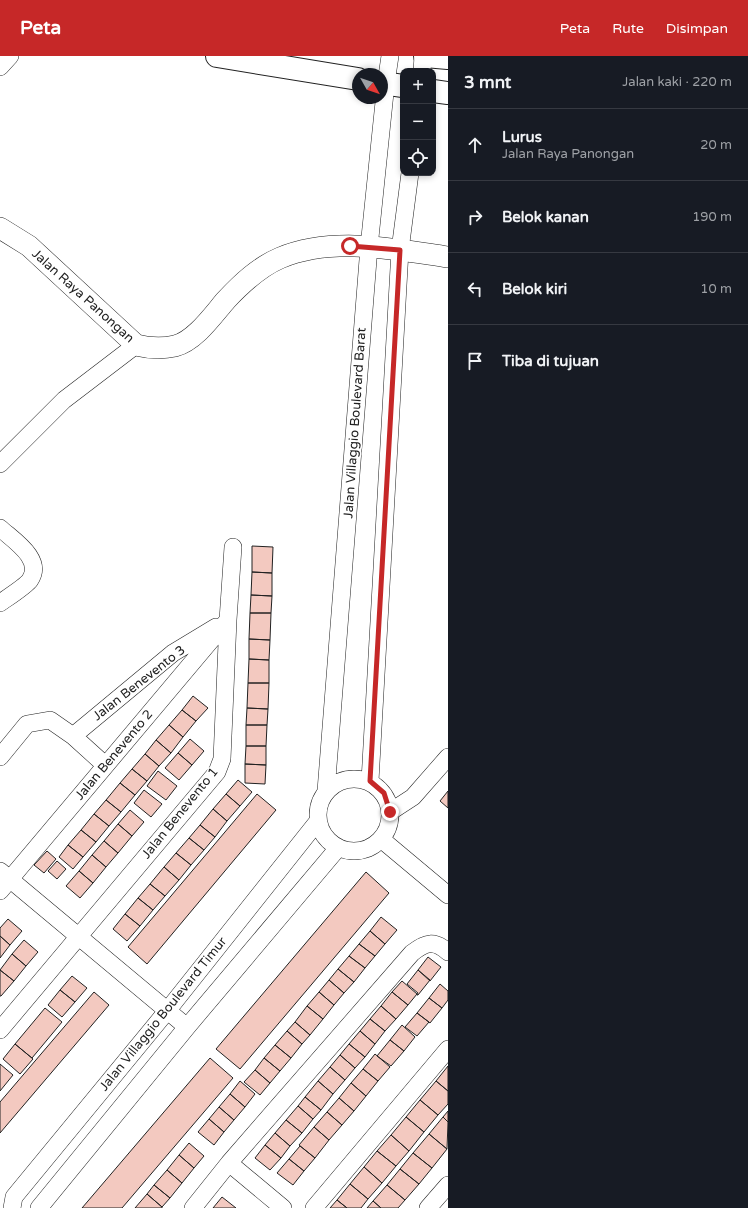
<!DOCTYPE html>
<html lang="id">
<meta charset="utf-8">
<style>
:root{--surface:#171b24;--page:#242831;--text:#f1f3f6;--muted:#9ea1a6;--line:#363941;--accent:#c62828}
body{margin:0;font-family:"Varela Round",sans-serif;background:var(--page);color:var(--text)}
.controls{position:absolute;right:12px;top:12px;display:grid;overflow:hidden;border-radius:8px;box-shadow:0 2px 6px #0003}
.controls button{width:36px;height:36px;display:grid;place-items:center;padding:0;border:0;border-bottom:1px solid var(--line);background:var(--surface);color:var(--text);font:20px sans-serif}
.compass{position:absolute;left:352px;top:12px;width:36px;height:36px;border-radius:50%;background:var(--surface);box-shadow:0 2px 6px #0003;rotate:130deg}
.stop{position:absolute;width:12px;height:12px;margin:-9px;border:3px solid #c62828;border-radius:50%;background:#fff}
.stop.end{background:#c62828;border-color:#fff;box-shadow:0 1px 4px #0008}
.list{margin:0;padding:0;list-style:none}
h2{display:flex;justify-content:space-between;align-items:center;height:52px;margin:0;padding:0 16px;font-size:17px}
h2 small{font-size:13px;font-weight:400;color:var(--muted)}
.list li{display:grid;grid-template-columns:26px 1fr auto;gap:12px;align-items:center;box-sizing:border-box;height:72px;padding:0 16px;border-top:1px solid var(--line)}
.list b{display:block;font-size:15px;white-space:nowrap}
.list p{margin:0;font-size:13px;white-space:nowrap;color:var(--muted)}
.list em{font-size:13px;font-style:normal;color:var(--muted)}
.icon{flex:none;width:22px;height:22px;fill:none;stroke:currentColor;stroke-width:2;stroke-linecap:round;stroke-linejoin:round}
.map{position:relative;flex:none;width:448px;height:1152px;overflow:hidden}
header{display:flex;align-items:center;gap:24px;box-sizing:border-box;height:56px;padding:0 20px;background:var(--accent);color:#fff}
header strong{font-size:19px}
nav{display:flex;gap:22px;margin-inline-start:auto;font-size:14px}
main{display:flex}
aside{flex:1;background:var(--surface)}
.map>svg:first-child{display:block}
.building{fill:#f3c9c0;stroke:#222}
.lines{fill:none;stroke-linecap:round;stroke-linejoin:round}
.minor-casing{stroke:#222;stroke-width:18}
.tertiary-casing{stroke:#222;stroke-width:22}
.secondary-casing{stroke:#222;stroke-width:24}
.minor{stroke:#fff;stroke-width:17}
.tertiary{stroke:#fff;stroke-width:21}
.secondary{stroke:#fff;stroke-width:22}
.route{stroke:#c62828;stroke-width:5}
.labels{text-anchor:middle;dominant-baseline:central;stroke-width:3;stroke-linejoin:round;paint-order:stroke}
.street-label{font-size:13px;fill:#222;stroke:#fff}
</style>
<header>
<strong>Peta</strong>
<nav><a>Peta</a><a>Rute</a><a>Disimpan</a></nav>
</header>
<main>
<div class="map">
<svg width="448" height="1152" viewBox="0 0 448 1152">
<rect width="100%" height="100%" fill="#fff"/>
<!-- building -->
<path class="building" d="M252 490 273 491 272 517 252 516Z
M252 516 272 517V540L251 539Z
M251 539 272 540 271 557H250Z
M250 557H271L270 584 249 583Z
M249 583 270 584 269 604 249 603Z
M249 603 269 604V627H248Z
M248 627H269L268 653 247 652Z
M193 640 208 652 196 665 182 654Z
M247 652 268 653 267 669H246Z
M182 654 196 665 183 681 169 669Z
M169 669 183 681 171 697 156 684Z
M246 669H267L266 690H246Z
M190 683 204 695 192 709 178 697Z
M156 684 171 697 159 710 145 698Z
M246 690H266V709L245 708Z
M178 697 192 709 179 724 165 712Z
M145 698 159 710 147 725 132 713Z
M245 708 266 709 265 728 245 727Z
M132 713 147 725 135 739 120 727Z
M158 715 177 730 166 744 147 730Z
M238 724 252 736 240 750 226 738Z
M120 727 135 739 121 756 106 744Z
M144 734 162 748 151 761 134 747Z
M448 735V752L440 745Z
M226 738 240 750 227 765 213 753Z
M257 738 276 754 147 908 128 891Z
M106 744 121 756 109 770 94 758Z
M213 753 227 765 215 781 200 769Z
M130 754 144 766 132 780 118 768Z
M94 758 109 770 96 786 81 774Z
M118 768 132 780 118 797 104 785Z
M200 769 215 781 204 794 189 782Z
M81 774 96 786 83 801 68 789Z
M189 782 204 794 191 809 176 797Z
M104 785 118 797 106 811 92 799Z
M68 789 83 801 73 813 59 801Z
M47 795 56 803 44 817 34 809Z
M176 797 191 809 179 824 164 811Z
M92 799 106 811 93 827 79 815Z
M57 805 66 813 57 823 48 815Z
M164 811 179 824 165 840 150 828Z
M79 815 93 827 80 842 66 830Z
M366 816 389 837 240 1013 216 993Z
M150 828 165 840 153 854 138 842Z
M138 842 153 854 140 870 125 858Z
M125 858 140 870 127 885 113 873Z
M381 861 397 874 385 888 370 875Z
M8 863 22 875 10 889 0 880V872Z
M370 875 385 888 375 900 359 888Z
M0 880 10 889 0 902Z
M24 884 38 896 26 910 12 898Z
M359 888 375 900 365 912 349 900Z
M12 898 26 910 14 925 0 914Z
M349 900 365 912 354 926 338 913Z
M428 901 441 911 430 925 418 914Z
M338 913 354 926 344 937 329 924Z
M0 914 14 925 1 940H0Z
M418 914 430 924 418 939H417L418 937 407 928Z
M72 920 87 932 75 946 60 934Z
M329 924 344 937 334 949 319 936Z
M402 925 417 938 408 949 392 936Z
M440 928 448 935V944L442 952 429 942Z
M60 934 75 946 62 961 48 949Z
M94 936 109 949 0 1077V1046Z
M319 936 334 949 323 963 307 950Z
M392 936 408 949 396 963 381 950Z
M429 942 442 952 430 967 417 957Z
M307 950 323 963 310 979 295 966Z
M381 950 396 963 385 975 370 963Z
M45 952 62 966 32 1002 15 988Z
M417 957 429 966 417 980 405 971Z
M370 963 385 975 375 988 360 975Z
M295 966 310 979 302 988 287 975Z
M402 969 415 981 404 995 390 984Z
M287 975 302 988 291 1002 275 989Z
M360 975 375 988 365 1001 349 988Z
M390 984 404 995 391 1010 377 1000Z
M15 988 33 1003 20 1018 3 1003Z
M349 988 365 1001 355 1012 340 999Z
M275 989 291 1002 280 1015 264 1002Z
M375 998 390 1011 378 1025 363 1013Z
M340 999 355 1012 345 1024 330 1011Z
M210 1002 233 1022 122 1152H82Z
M264 1002 280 1015 270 1027 255 1014Z
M0 1008 13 1019 0 1035Z
M448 1010V1035L436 1025Z
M330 1011 345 1024 333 1038 318 1025Z
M363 1013 378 1025 366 1040 351 1027Z
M255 1014 270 1027 260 1039 244 1026Z
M240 1025 255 1038 245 1051 230 1038Z
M318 1025 333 1038 321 1054 305 1041Z
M436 1025 448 1035V1048L438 1059 420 1044Z
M351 1027 366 1040 354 1055 339 1042Z
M230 1038 245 1051 234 1064 219 1051Z
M305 1041 321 1054 313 1063 298 1050Z
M339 1042 354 1055 342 1069 327 1056Z
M420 1044 438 1059 424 1076 406 1061Z
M298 1050 313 1063 302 1077 286 1064Z
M219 1051 234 1064 224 1076 209 1063Z
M448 1055V1066L443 1061Z
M327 1056 342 1069 329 1084 314 1071Z
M406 1061 424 1076 409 1095 391 1079Z
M443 1061 448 1066 447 1093 429 1078Z
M209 1063 224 1076 214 1089 198 1076Z
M286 1064 302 1077 290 1090 275 1077Z
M314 1071 329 1084 315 1102 299 1089Z
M275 1077 290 1090 281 1102 265 1089Z
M429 1078 447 1093 432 1112 413 1097Z
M391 1079 409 1095 396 1110 377 1095Z
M189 1087 204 1100 194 1112 179 1099Z
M265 1089 281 1102 270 1114 255 1102Z
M300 1090 315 1102 304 1115 289 1103Z
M377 1095 396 1110 382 1127 364 1111Z
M413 1097 432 1112 419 1128 400 1113Z
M179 1099 194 1112 182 1127 167 1114Z
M289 1103 304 1115 293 1129 277 1117Z
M364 1111 382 1127 368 1143 350 1128Z
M400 1113 419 1128 405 1144 387 1129Z
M167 1114 182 1127 170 1142 154 1129Z
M350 1128 368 1143 361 1152H347L337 1144Z
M154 1129 170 1142 162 1151 147 1138Z
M387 1129 405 1144 398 1152H381L373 1145Z
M147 1138 162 1151V1152H135Z
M222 1141 236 1152H213Z
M337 1144 347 1152H330Z
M373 1145 381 1152H367Z"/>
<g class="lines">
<defs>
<path id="minor" d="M0 11 10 0
M422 15 423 0
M0 408 64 344 136 289
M0 472C13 484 44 503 30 524 26 530 7 542 0 547
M73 680 173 597 216 571
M0 701 27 668 50 664 73 680 105 709
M318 759a36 36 0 1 1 72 0a36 36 0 1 1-72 0Z
M370 725 400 194 410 117
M326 735 369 191 386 27 390 0
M390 756 413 741 448 701
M381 783 448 839
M0 815 187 971
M0 835 228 564
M0 974 217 716 222 703 228 564 233 491
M229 1107 412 897C426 886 434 884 448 896
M12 1152 14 1141 167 955 318 765
M39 1152 187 971 338 792
M193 1152 229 1107 283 1152
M314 1152 448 993
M428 1152 448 1129"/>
<path id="tertiary" d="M0 172 29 190 136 289C148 292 162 293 175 290 195 285 213 259 226 244 242 227 259 211 280 202 333 180 394 193 448 201"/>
<path id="secondary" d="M217 0 358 23
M425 0 448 2
M382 27 403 30
M433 35 448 37"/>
</defs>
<!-- minor casing -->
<use href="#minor" class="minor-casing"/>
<!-- tertiary casing -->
<use href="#tertiary" class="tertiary-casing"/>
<!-- secondary casing -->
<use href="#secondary" class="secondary-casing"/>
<!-- minor -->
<use href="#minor" class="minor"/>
<!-- tertiary -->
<use href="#tertiary" class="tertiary"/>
<!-- secondary -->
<use href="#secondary" class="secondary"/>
</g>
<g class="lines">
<!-- route -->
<path class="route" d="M350 190 400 194 370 725 384 737 390 756"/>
</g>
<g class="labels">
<!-- street labels -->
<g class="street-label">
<text transform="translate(83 240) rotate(42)">Jalan Raya Panongan</text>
<text transform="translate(355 367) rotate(-86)">Jalan Villaggio Boulevard Barat</text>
<text transform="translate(139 627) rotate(-38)">Jalan Benevento 3</text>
<text transform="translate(114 699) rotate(-50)">Jalan Benevento 2</text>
<text transform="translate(180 757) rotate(-51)">Jalan Benevento 1</text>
<text transform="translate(163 958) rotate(-51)">Jalan Villaggio Boulevard Timur</text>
</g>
</g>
</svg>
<div class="controls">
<button>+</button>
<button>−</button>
<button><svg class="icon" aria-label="locate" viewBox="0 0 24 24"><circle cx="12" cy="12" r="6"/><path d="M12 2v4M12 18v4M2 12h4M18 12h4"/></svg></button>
</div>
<svg class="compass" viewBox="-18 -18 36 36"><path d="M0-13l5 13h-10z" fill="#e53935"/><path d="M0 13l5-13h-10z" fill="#9ea1a6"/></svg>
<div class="stop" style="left:350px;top:190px"></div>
<div class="stop end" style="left:390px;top:756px"></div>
</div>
<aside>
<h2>3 mnt<small>Jalan kaki · 220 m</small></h2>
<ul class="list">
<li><svg class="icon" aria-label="ahead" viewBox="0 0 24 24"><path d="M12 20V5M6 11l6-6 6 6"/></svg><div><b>Lurus</b><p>Jalan Raya Panongan</p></div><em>20 m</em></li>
<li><svg class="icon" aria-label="right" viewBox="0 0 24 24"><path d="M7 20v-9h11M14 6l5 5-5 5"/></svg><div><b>Belok kanan</b></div><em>190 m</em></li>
<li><svg class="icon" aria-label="left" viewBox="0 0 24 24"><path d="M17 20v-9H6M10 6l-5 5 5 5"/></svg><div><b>Belok kiri</b></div><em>10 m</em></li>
<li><svg class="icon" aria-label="arrive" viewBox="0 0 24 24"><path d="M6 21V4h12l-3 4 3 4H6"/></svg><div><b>Tiba di tujuan</b></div></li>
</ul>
</aside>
</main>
